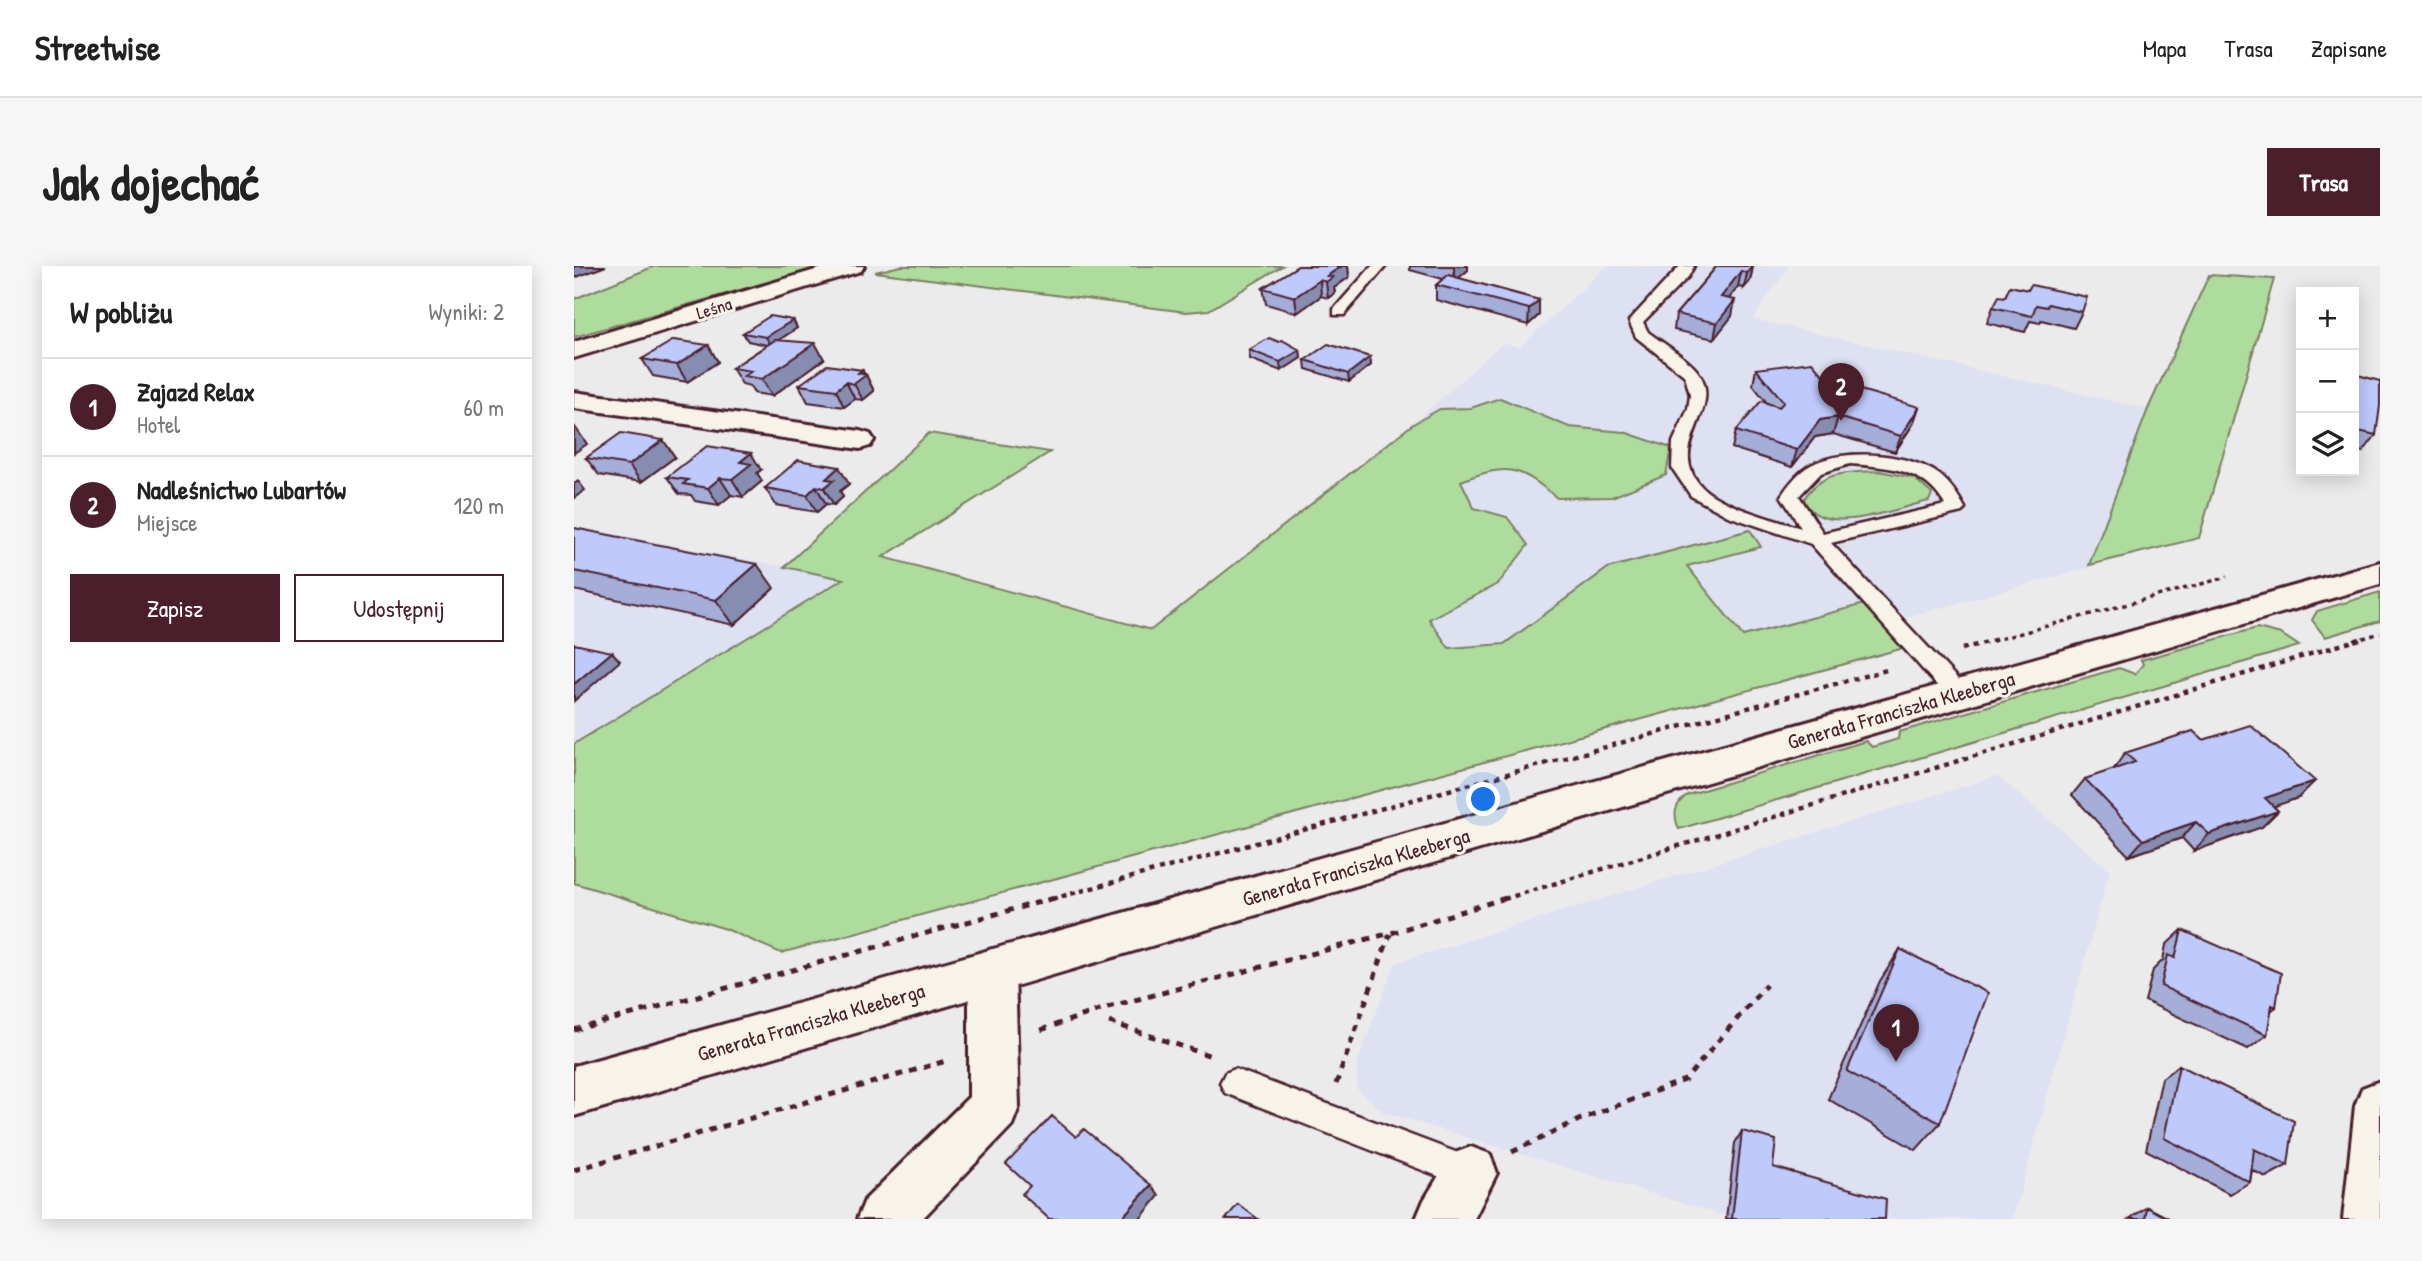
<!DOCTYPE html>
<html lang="pl">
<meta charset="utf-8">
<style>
:root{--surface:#fff;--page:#f6f6f6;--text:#222;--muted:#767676;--line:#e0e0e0;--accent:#4a1f2b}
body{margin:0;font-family:"Patrick Hand",sans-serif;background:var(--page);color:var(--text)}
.controls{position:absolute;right:21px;top:21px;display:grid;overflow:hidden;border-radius:0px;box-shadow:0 4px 18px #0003}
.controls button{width:63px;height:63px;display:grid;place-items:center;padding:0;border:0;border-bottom:2px solid var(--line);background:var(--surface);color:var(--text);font:35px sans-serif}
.you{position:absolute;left:910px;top:534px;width:24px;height:24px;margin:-18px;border:5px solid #fff;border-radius:50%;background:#1a73e8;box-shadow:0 0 0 10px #1a73e833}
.badge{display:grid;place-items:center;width:46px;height:46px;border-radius:50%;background:var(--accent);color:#fff;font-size:23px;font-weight:700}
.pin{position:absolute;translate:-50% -58px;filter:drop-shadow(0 2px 4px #0008)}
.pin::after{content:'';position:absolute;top:37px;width:24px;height:21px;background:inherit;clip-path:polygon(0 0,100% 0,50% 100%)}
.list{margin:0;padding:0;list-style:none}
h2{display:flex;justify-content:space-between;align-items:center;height:91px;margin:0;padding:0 28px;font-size:30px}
h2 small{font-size:23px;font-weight:400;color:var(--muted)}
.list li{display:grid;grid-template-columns:46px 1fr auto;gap:21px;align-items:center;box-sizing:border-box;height:98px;padding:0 28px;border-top:2px solid var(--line)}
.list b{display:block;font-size:26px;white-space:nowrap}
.list p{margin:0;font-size:23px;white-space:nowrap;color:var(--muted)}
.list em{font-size:23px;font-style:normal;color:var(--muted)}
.actions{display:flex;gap:14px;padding:21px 28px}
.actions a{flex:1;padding:16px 0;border:2px solid var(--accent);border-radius:0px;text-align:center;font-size:24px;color:var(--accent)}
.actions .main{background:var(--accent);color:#fff}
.icon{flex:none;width:38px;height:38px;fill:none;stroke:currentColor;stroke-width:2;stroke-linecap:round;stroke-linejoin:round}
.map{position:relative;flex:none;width:1806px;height:953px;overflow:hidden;border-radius:0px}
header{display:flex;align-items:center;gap:42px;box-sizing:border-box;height:98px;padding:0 35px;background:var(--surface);border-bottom:2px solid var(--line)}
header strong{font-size:33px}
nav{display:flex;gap:38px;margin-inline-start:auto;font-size:24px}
.intro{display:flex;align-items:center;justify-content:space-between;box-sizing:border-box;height:168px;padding:0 42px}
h1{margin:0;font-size:49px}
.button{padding:18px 32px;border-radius:0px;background:var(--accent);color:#fff;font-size:24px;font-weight:700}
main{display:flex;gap:42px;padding:0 42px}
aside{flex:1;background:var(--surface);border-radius:0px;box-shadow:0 4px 18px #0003}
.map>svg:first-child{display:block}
.built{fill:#dee1f1}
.green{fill:#aedc9c;stroke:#7c7e64;stroke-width:2}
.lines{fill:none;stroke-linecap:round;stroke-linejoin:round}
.service-casing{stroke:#4a1f2b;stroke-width:5}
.minor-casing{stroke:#4a1f2b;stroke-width:6}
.secondary-casing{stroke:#4a1f2b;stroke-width:6}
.path-far2{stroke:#4a1f2b;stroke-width:3.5;stroke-dasharray:4.5 4.5;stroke-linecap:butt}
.path-far1{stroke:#4a1f2b;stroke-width:4.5;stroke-dasharray:5 5;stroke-linecap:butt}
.path{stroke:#4a1f2b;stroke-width:5;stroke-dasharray:7 7;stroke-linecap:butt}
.service{fill:#f7f3e8;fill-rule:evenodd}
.minor{fill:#f7f3e8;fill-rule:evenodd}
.secondary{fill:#f7f3e8;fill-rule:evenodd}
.wall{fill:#a4aed9;stroke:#4a1f2b;stroke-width:2}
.shaded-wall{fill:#868db0;stroke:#4a1f2b;stroke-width:2}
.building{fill:#bfcafc;stroke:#4a1f2b;stroke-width:2}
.labels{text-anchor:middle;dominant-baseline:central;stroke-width:6;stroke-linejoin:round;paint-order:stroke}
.far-street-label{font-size:18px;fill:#4a1f2b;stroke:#f7f3e8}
.street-label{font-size:21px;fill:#4a1f2b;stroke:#f7f3e8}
</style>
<header>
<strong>Streetwise</strong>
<nav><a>Mapa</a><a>Trasa</a><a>Zapisane</a></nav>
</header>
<div class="intro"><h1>Jak dojechać</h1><a class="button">Trasa</a></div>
<main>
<aside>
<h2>W pobliżu<small>Wyniki: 2</small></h2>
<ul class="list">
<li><span class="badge">1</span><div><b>Zajazd Relax</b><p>Hotel</p></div><em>60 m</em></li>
<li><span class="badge">2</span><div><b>Nadleśnictwo Lubartów</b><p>Miejsce</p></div><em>120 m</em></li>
</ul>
<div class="actions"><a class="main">Zapisz</a><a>Udostępnij</a></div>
</aside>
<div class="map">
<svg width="1806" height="953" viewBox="0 0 1806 953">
<rect width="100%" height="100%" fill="#ecebec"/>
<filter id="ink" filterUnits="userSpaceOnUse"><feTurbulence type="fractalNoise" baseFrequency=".0143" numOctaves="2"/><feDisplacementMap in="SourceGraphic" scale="14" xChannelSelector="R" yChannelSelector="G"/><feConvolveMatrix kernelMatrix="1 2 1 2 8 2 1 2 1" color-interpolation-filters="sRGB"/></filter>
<g filter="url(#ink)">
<!-- built -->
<path class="built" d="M1033 0H1215L1179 53 1574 143 1635 9 1700 13 1625 272 1318 355 792 488 838 158 929 77 946 81Z
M0 260 270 312 0 478Z
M1423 510 1536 604 1439 953H1161L809 846 783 823V797L821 697Z"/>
<!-- green -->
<path class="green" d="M81 0H250L0 71V33Z
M327 0H708L635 44 612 46 301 6Z
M1635 9 1700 13 1625 272 1515 299 1574 143Z
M926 132 995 161 1050 166 1097 182 1092 209 1038 231 983 232C945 200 934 197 887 215L900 242 933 251 954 279 924 318 855 353 875 382 930 378 1034 302 1176 264 1187 281 1113 300 1169 370 1290 338 1330 382 207 687 152 663 0 617V478L269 313 210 301 355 167 476 186 309 291 577 364 839 158 866 143 897 142Z
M1305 205 1340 212 1358 228 1355 235C1323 242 1244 274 1230 233 1247 205 1275 206 1305 205Z
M1806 326V355L1751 371 1738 354 1743 345Z
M1683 362 1707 368 1725 380 1105 563C1099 549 1100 539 1113 529L1292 475 1298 481 1324 473 1325 466 1545 402 1561 408 1569 398 1567 394Z"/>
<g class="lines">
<defs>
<path id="service" d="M798 0H812L770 49H760V43Z
M1106 0H1120L1114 11 1069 56 1074 66C1088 77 1114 92 1124 106 1152 143 1089 180 1128 221 1147 240 1201 254 1227 262L1207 230C1215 218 1224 206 1237 199 1270 181 1340 187 1368 211 1378 220 1385 231 1391 242L1388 246 1257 277 1392 422 1395 428 1392 434 1384 436 1376 434 1237 278 1154 250 1117 230 1098 202 1099 176 1114 143 1116 129 1111 110 1062 71 1055 55ZM1276 198C1314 201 1350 202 1371 239L1249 267 1225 230 1247 207Z
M661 803 908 896 913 907 908 918 897 923 651 827 646 817 651 807Z"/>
<path id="minor" d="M255 0H290L287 5 0 92V76Z
M0 126 286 165 296 168 300 174 296 180 286 183 0 142Z
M418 683 434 689 441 704 445 841 438 859 348 953H283L291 934 395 831V704L402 689Z
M1806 815V953H1769L1781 840 1788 822Z
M897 881 916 888 923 907 900 953H842L850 934 878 888Z"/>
<path id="secondary" d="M1806 296V318L0 850V800Z"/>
</defs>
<!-- service casing -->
<use href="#service" class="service-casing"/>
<!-- minor casing -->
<use href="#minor" class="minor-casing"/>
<!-- secondary casing -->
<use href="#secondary" class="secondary-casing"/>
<!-- path-far2 -->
<path class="path-far2" d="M1418 375 1653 311
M1780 375 1806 367"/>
<!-- path-far1 -->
<path class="path-far1" d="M1388 383 1424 373
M478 633 1316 403
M930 633 1786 373"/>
<!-- path -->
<path class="path" d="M535 756 637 790
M0 764 484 631
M467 764 534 741 817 667 935 631
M762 818 816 668
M938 886 1007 853 1111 814 1192 719
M0 904 372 795"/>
<!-- service -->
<use href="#service" class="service"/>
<!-- minor -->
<use href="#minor" class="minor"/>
<!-- secondary -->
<use href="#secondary" class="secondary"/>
</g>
<!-- wall -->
<path class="wall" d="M724 0H774L775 11 760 22 761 27 754 32 747 30 723 47 692 38 689 22Z
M836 0H894V4L884 12 965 34V49L954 59 862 34V19L869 13 836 4Z
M1143 0H1179L1176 15 1170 22 1164 21 1155 33 1158 50 1140 73 1100 64 1102 48Z
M1436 20 1508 46 1500 62 1467 54 1466 57 1456 55 1451 66 1413 57 1419 41 1431 31Z
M219 54 223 62 205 74 250 93 198 130 180 127 176 120 168 118 158 102 193 79 174 75 169 67Z
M134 79 144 96 113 116 79 110 68 93Z
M675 84H726L727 92 707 105 676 93Z
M796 91 797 99 775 116 732 103 731 94Z
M1182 103 1276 132 1345 141 1339 158 1321 186 1259 168 1241 171 1218 201 1158 182 1162 165 1193 137 1179 119Z
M288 104 291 108 292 109 300 125 289 134 281 133 270 141 234 136 225 119Z
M1780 108 1802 169 1789 186 1780 184Z
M89 174 101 191 67 216 25 209 12 192Z
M187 204 183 207 188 215 169 231 157 229 145 239 121 235 117 229 105 228 93 211Z
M275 218 266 225 269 231 260 239 252 238 243 246 202 239 191 222Z
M0 262 200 322 160 359 0 324Z
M1551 487 1724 532 1700 540 1704 545 1688 561 1620 585 1608 572 1555 590 1498 529 1511 513 1539 504Z
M1608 664 1702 741 1697 745 1693 769 1674 783 1571 735 1579 704 1589 694 1592 679Z
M1326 683 1366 857 1342 884 1254 833 1306 715Z
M1605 799 1714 899 1692 911 1678 904 1676 916 1656 928 1572 884 1588 812Z
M1168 865 1199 901 1311 953H1152L1161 877Z
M1573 941 1596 953H1555Z"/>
<!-- shaded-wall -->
<path class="shaded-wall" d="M0 0H32L0 12Z
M768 0H774L775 11 760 22 761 27 754 32 752 16 753 10Z
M880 0H894V4L880 16Z
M1179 0 1176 15 1170 22 1173 7Z
M1167 5 1164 21 1144 47 1147 31Z
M746 14 747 30 723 47 721 31Z
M965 34V49L954 59 955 43Z
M1161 34 1158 50 1140 73 1143 57Z
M219 54 223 62 197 79 192 71Z
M241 77 250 93 198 130 188 113Z
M134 79 144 96 113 116 103 99Z
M726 84 727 92 707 105 706 96Z
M796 91 797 99 775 116 774 108Z
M288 104 291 109H292L300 125 289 134 280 118 284 107Z
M272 116 281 133 270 141 262 124Z
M1345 141 1339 158 1321 186 1327 170Z
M1264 151 1259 168 1241 171 1218 201 1223 184 1246 154Z
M1 161 13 178 0 187V162Z
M89 174 101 191 67 216 55 199Z
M177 187 187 204 183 207 188 215 169 231 158 213 166 196Z
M265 201 275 218 266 225 269 231 260 239 250 222 252 213Z
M146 212 157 229 145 239 134 222Z
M4 215 11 224 0 232V218Z
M242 220 252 238 243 246 233 229Z
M183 298 200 322 160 359 142 334Z
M38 386 46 395 0 435V418Z
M1741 515 1724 532 1675 549 1691 532Z
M1704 545 1688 561 1620 585 1635 568Z
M1622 556 1608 572 1555 590 1569 574Z
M577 919 585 930 566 953H547Z"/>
<!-- building -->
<path class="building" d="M724 0H768L753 10 759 11 752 16 746 14 721 31 689 22Z
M1143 0H1178L1173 7 1167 5 1147 31 1161 34 1143 57 1102 48Z
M874 9 965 34 955 43 862 19Z
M1457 19 1513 31 1508 46 1474 38 1473 41 1462 39 1458 50 1419 41 1425 30 1431 31 1436 20 1454 24Z
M196 50 219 54 192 71 169 67Z
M695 72 705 76 708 74 726 84 706 96 675 84Z
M100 74 134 79 103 99 68 93Z
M201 74 241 77 188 113 170 110 178 105 158 102Z
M754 78 796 91 774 108 731 94Z
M1238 96 1267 130 1276 132 1283 123 1345 141 1327 170 1264 151 1246 154 1223 184 1162 165 1187 135 1205 141 1210 136 1182 103Z
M253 99 288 104 284 107 292 109 280 118 272 116 262 124 225 119Z
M1780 108 1806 115V140L1802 169 1780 164Z
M47 167 89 174 55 199 12 192Z
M133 180 177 187 166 196 177 198 158 213 146 212 134 222 109 218 114 214 93 211Z
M224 194 265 201 252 213 260 214 250 222 242 220 233 229 191 222Z
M0 262 183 298 142 334 0 305Z
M0 378 38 386 0 418Z
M1676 459 1741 515 1691 532 1704 545 1635 568 1622 556 1569 574 1511 513 1561 496 1551 487 1619 465 1629 474Z
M1608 664 1707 707 1702 741 1698 739 1693 769 1587 720 1594 689 1601 692Z
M1326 683 1414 727 1366 857 1273 805Z
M1605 799 1720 855 1714 899 1680 883 1676 916 1590 872Z
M478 850 502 871 510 863 577 919 547 953H475L448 928 456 920 432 898Z
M1168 865 1202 874 1199 901 1312 933 1311 953H1158Z
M664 938 684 953H652Z
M1573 941 1596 953H1571Z"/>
</g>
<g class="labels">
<!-- far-street labels -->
<g class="far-street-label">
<text transform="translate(140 42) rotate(-17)">Leśna</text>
</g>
<!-- street labels -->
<g class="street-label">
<text transform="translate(1327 444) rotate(-16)">Generała Franciszka Kleeberga</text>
<text transform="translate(782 601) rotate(-16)">Generała Franciszka Kleeberga</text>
<text transform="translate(237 756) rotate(-16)">Generała Franciszka Kleeberga</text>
</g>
</g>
</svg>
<div class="controls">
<button>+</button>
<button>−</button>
<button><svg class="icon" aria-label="layers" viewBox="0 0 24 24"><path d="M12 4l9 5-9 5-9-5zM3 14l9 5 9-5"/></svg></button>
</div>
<div class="you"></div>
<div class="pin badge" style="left:1322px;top:796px">1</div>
<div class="pin badge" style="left:1267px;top:155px">2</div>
</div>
</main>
